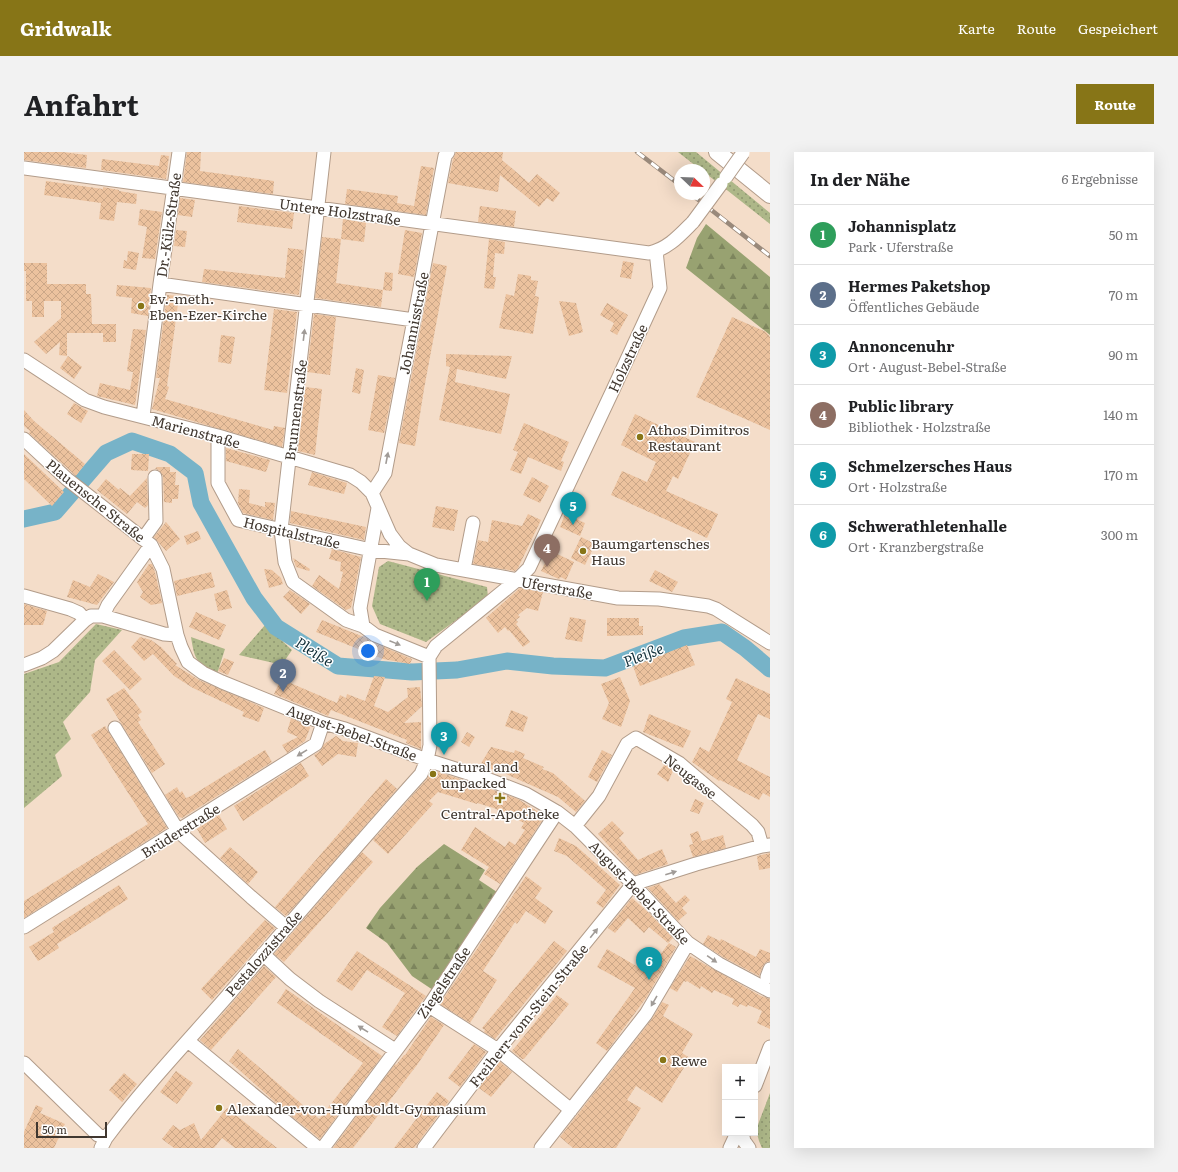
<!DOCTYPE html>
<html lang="de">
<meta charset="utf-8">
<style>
:root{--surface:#fff;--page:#f2f2f2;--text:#202124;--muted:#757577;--line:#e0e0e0;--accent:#877517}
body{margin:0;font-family:Literata,serif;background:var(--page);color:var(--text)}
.controls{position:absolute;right:12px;bottom:12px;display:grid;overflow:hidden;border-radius:0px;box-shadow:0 4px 16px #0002}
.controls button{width:36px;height:36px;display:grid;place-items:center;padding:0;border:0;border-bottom:1px solid var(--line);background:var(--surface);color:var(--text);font:20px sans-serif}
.compass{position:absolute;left:650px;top:12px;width:36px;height:36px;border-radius:50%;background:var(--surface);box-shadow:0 4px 16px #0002;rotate:113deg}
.scale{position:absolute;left:12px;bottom:10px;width:71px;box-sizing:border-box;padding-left:4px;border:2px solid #40372f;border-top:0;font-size:11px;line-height:14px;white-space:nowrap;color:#40372f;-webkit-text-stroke:3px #fff;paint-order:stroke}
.you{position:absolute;left:344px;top:499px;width:14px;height:14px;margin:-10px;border:3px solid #fff;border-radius:50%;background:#1a73e8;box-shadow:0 0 0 6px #1a73e833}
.badge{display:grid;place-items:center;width:26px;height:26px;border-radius:50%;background:var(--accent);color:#fff;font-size:13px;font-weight:700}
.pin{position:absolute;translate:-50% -33px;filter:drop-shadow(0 1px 2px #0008)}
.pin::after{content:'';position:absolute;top:21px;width:14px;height:12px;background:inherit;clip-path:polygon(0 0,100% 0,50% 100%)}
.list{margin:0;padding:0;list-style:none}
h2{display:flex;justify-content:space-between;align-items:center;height:52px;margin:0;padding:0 16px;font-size:17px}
h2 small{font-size:13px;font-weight:400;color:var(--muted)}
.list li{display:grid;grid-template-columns:26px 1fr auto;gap:12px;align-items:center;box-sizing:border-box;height:60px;padding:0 16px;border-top:1px solid var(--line)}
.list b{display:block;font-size:15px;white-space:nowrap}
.list p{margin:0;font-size:13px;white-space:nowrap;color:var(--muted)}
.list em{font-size:13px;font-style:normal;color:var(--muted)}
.map{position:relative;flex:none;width:746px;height:996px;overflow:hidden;border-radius:0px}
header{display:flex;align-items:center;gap:24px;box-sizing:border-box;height:56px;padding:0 20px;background:var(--accent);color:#fff}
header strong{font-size:19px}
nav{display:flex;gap:22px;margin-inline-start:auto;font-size:14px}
.intro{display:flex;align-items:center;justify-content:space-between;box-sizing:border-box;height:96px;padding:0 24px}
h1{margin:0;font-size:28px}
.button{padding:10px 18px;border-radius:0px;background:var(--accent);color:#fff;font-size:14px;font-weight:700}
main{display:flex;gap:24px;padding:0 24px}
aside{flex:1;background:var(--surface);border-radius:0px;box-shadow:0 4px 16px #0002}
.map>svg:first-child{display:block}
.grass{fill:url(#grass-dots)}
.forest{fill:url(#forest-firs)}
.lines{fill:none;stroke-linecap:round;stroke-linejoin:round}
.river{stroke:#77b3c8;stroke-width:17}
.building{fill:url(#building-cross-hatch)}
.minor-casing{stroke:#b29c8a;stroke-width:15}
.major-casing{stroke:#b29c8a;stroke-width:18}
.minor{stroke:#fff;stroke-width:13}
.major{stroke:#fff;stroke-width:16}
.rail-casing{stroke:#99897b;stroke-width:4.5}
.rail{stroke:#fff;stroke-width:3;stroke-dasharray:9;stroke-linecap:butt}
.minor-bridge-casing{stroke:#b29c8a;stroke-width:15;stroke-linecap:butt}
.minor-bridge{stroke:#fff;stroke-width:13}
.oneway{fill:#a09b97}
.poi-dot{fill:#877517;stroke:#fff;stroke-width:1.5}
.labels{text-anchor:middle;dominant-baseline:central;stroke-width:3;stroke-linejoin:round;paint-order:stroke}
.street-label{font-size:14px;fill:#40372f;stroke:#fff}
.poi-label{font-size:14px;fill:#40372f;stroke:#fff;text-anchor:start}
.water-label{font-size:15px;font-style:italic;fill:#12303a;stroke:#fff}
</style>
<header>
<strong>Gridwalk</strong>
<nav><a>Karte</a><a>Route</a><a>Gespeichert</a></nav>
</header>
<div class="intro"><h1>Anfahrt</h1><a class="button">Route</a></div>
<main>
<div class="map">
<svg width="746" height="996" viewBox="0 0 746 996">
<defs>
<pattern id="grass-dots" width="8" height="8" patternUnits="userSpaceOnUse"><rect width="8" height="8" fill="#adb788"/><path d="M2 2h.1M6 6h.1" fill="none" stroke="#8e9670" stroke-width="1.8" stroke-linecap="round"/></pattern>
<pattern id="forest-firs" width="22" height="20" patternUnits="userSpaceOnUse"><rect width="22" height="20" fill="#98a271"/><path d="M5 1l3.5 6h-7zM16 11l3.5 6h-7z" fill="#7d855d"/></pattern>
<pattern id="building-cross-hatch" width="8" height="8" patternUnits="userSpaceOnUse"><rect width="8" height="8" fill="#ecc29e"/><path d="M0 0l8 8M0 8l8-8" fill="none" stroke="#cba788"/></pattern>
</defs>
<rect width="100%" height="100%" fill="#f4ddc9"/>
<!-- grass -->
<path class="grass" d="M654 0H672L746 61V72L680 20V18H677Z
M364 409 463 435 464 445 402 490 356 472 348 454 355 415Z
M72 472 98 478 71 508 66 540 39 570 47 587 31 603 38 624 0 656V522L35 510Z
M241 473 268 498 257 514 250 511 215 503Z
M167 485 201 497 193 522C172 509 171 510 167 485Z
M746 941V996H738L735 989 732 978Z"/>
<!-- forest -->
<path class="forest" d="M682 72 746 125V183L662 116 673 86Z
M420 692 461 718 455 728 473 740 409 838 388 824 363 791 342 776 356 756 393 715Z"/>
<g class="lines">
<!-- river -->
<path class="river" d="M0 367 31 360 82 301 108 289 146 302 171 321 177 351 230 446 252 475 314 514 388 520 433 518 483 509 529 514 581 516 660 486 698 480 721 496 746 517"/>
</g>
<!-- building -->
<path class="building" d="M0 0H38L63 3 62 16 0 8Z
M163 0H177L176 19 250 29 249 42 159 30Z
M432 0H479L478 8 505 31 513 22 536 41 529 50 523 46 515 55 476 23 474 40 424 31 429 7Z
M137 3 145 4 142 27 77 18 78 7 135 14Z
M397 14 410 16 402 63 321 52 323 37 374 44 373 51 390 54Z
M22 29 79 37V35L95 38V39L113 42 112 52 93 50 90 69 75 67 77 51 20 43Z
M156 46 171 48 168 65 154 63Z
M215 54 270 61 268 77 213 70Z
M456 54 492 59 490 75 454 70Z
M116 57 138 60 131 107 118 106 123 75 114 73Z
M319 67 342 71 340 90 317 87Z
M152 78 163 79 161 95 150 94Z
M381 78 398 81 390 125 374 122Z
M298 85 317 87 312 131 359 138 357 155 291 146Z
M465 87 481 90 480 102 471 101 469 125H472L470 137 460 136Z
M264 96 280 98 275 143 178 130 180 117 261 126Z
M104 99 115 101 112 118 99 116 100 108 103 109Z
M599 109 610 111 607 127 596 125Z
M0 111H23V132H62V142H67L68 172H92V190H79V181H43V204L35 203 36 190 22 202 10 190 37 166V149H20V165H8V149H2V119H0Z
M409 111 423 114 400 237 391 294 375 291Z
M361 120 369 121 368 139 359 138Z
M494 122 507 124V128L514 129 511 144 515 145 509 182 475 176 482 142 490 144Z
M93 133 127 136 124 164 107 161 108 146 92 144Z
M143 143 155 144 143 234 145 235 141 247 249 278 250 274 261 276 258 295 128 257 136 226H132Z
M535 149 552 151 559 180 545 184Z
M583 151 604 163 593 183 586 179 590 171 576 163Z
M250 157 273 160 263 241 240 238Z
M290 162 312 165 306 223 283 220Z
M708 165 742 180 746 185V278L672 245Z
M109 177 122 178 111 253 73 244 76 231 106 238 109 220 103 219Z
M197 183 211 185 207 212 194 210Z
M422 202 488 204 482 227 433 217 431 230 486 242 477 282 415 268 426 215 422 214Z
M44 204 58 215 50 227 36 216Z
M332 216 340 218 336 242 328 240Z
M354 223 371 226 360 281 344 278Z
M281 235 298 237 291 303 274 299Z
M50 251 64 259 57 271 43 262Z
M0 258 10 269 61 312 52 324 5 281 6 279 0 274Z
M611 262 671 290 654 327 649 324 642 339 694 362 683 386 587 343 598 319 623 330 632 310 597 293Z
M500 271 545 290 537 309 540 310 537 319 504 305 497 322 486 318 494 300 489 298Z
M202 296 246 308 242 320 202 309Z
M0 302 40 340 28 354 0 327Z
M108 302H125L124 319 107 318Z
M133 315H146V320H152L151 333H155L154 347H148V351L140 350 139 324 135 318 131 317Z
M288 320 323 331 320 342 284 333Z
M508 325 525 334 516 351 499 343Z
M123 326 124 353 121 356 113 350 103 362 73 338 82 327 95 338 96 336 106 344Z
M215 337 226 338 225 351 241 355V350L251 351 249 368 219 361 214 351Z
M412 354 434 358 430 379 408 375Z
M267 359 342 375 340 388 266 371Z
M504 362 517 368 494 416 491 419 449 412 454 388 464 390 468 368 498 374Z
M541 362 561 371 556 384 536 375Z
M142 370 156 387 142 399 130 385Z
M174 379 177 387 163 393 160 384Z
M557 385 571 392 561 413 547 406Z
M308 397 337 405 327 456 322 458 288 434 295 423 315 437 319 420 316 419 317 410 305 407Z
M527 399 550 410 542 428 537 425 535 427 517 419Z
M269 406 286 417 285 419 272 415Z
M125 412H128L131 420 138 451 127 453 116 445 119 440 113 430Z
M240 417 248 418 257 426 259 432 245 436Z
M631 418 654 430 648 440 625 429Z
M187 420 191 435 153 444 150 429Z
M74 422 90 430 73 453 43 445 49 428 66 435Z
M496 436 519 440 514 459 503 456 494 463 496 465 492 468 494 470 492 472 506 490 499 495 485 478 484 479 481 475 474 481 462 466Z
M203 438 208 456 194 459 190 442Z
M266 438 286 452 277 462 259 445Z
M0 452 23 459 19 473H0Z
M172 460 202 473 195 488 165 475Z
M546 465 562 468 558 490 541 487Z
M583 466H615V474H619V483L583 484Z
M298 468 340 485 348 490 388 507 386 512 359 507 292 480Z
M116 485 127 488 137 495 153 512 151 513 175 528 240 556 235 570 218 564 220 560 169 536 150 524 129 502 120 509 107 495Z
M663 493 671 513 616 534 609 514Z
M90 498 118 527 106 538 78 509Z
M200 506 210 510 204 523 194 519Z
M350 524 361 525 350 554 364 560 384 545 383 536 396 535 398 554 380 571 397 570V597L382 591 383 588 307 558 304 564 302 563 250 542 257 527 313 551 316 543 322 546 323 542 341 549Z
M596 525 606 549 597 575 578 567 585 551 577 532Z
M712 526 746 542V567L734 562 713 608 746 625V645L739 641 735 648 696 628 695 629 668 610 676 595 685 600 708 550 702 547Z
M100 536 118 560 114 563 117 568 114 570 141 612 128 621 82 547Z
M487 558 504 565 499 580 481 574Z
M625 562 667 579 659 596 619 580Z
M267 566 285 574 286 576 281 589 263 601 258 593 274 585 263 580Z
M81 574 143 676 0 766V749L124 672 67 583Z
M443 580 451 585 445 595 437 590Z
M312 584 319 589 334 591 332 605 314 602 298 614 290 603 296 599 300 592Z
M467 595 490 601 491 598 501 602 499 606 520 615 518 617 529 621 561 649 552 660 534 645 482 622 456 613Z
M241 598 248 610 158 666 155 665 141 643 153 635 156 641 158 639 162 646 167 644Z
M578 598 588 603 573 630 564 625Z
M277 611 285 624 219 669 210 654Z
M641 612 650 617 644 630 633 622Z
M408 618 461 635 494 647 521 664 476 732 460 722 465 715 437 698 451 675 481 695 485 689 491 693 501 678 497 676 500 671 470 656 453 651V652L414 640 405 649 409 652 364 702 349 688 403 627Z
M362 627 373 637 262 764 251 755Z
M671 647 680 651 675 662 666 659Z
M195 663 203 677 181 691 173 677Z
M588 669 600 681 595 686 614 708 638 697 644 712 611 723 574 682Z
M674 679 678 689 699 683 702 696 669 705 665 693 669 692 666 682Z
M535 686 552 694 596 733 579 756 572 751 582 738 543 704 530 699Z
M206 695 234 720 224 732 196 706Z
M338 700 349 710 260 810 250 802Z
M746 701V716L735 718 733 704Z
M502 724 518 736 511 746 529 759 521 772 502 759 493 772 491 770 459 819 473 828 446 871 416 852Z
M635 732 652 751 661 743 666 748 658 756 663 761 654 769 624 736Z
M95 733 104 747 33 792 35 796 14 809 5 795 30 780 28 776Z
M608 746 625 761 649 786 644 791 625 775 620 781 604 766 591 781 584 776Z
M241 768 251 776 188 848 177 837Z
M684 783 696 789 697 787 732 805 736 797 746 801V809L741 811 739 814 735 824 699 805 679 792Z
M530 789 543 799 471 887 460 880 461 878 458 876Z
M645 791 652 795 622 846 583 899 572 891 611 836 573 815 583 797 621 819 629 807 632 808Z
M333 799 402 844 373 884 358 875 381 841 343 818 328 839 312 829Z
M666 804 737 844 746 847V877L733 871 738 859 724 853 723 855 716 852 714 855 708 852 710 847 690 838 688 841 677 834 676 837 663 829 662 830 660 829 653 840 646 836Z
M240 814 252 825 187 898 176 888Z
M262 837 358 904 296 987 259 957 205 909 214 897 295 967 339 911 253 851Z
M533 843 545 852 500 907H498L488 899Z
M638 850 645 853 639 864 669 882 658 901 666 906 638 951 612 934 603 948 617 956 592 996H549L536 985 628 867Z
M407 865 420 873 393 913 329 996H309L371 912 372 913 380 903H381Z
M450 892 462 900 436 935 424 926Z
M475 909 488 920 467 945 455 936Z
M152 919 169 931 153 952 136 940Z
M100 921 113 932 98 950 85 938Z
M413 940 425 949 390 996H370Z
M12 953 19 956 16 961 41 972 39 976 41 977 37 986 35 985 30 996H0V980Z
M203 956 253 996H211L198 986 190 996H150L138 987 149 973 156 978 170 971 177 988Z"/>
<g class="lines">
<defs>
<path id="minor" d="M300 0 257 378 261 410 269 430 322 468 339 474
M0 16 625 101C644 97 656 83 669 70
M136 132 390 168
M0 208 61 248 80 255 194 284 326 323 337 330 348 341 366 382 375 394 385 402 412 413 594 446 635 447 684 454 692 457 746 491
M119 264 136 132 155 0
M194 284V331L214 368 347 398 385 402
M0 287 43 327 127 393 139 417 153 483 157 495 164 510 179 521 198 530 299 571 321 577 403 608 463 627 502 642 533 660 551 674 609 732 664 791 695 812 746 839
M348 341 361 321 421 4 424 0
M354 356 336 456 339 474 351 483 405 505
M119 387 132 369 131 325
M440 417 449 371
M0 444 46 457 55 461 61 468
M79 464 84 453 127 393
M0 513 18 506 29 499 61 468 67 464H79L140 482 153 483
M91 576 154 679 227 745 262 775
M551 674 575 644 603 592 612 586 655 611 728 673 734 680 738 694
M609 732 672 712 738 694 746 693
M0 775 292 592 299 571
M239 802 266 827 295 849 371 898
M743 825 746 817
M405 854 474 898 547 958
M164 889 294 996
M0 911 74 983 82 986
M731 934 746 895
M718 981 720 989 725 996
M77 996 82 986C120 935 164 889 206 841 269 768 332 694 397 622L403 608 406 593 405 505 412 494 493 428 505 416 588 240 636 136 632 99
M299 996 405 854 533 660
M400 996 474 898 609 732
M517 996 622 862 664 791
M706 996 713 981"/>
<path id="major" d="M693 0 746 43"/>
</defs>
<!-- minor casing -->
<use href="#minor" class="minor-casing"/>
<!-- major casing -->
<use href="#major" class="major-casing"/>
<!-- minor -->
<use href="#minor" class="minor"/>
<!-- major -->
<use href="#major" class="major"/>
<defs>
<path id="rail" d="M613 0 656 33
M667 42 746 104"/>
</defs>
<!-- rail casing -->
<use href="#rail" class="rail-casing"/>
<!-- rail -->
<use href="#rail" class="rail"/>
<defs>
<path id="minor-bridge" d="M702 25 719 1
M669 70 697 32"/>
</defs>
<!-- minor-bridge casing -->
<use href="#minor-bridge" class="minor-bridge-casing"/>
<!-- minor-bridge -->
<use href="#minor-bridge" class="minor-bridge"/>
</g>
<!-- one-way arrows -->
<defs><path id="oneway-solid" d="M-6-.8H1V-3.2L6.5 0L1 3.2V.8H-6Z"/></defs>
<g class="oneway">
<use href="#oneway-solid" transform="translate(280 183) rotate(-83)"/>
<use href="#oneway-solid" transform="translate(363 306) rotate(-79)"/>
<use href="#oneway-solid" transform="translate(371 491) rotate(22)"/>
<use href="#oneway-solid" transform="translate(278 601) rotate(148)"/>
<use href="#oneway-solid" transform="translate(647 721) rotate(-18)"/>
<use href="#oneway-solid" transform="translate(570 781) rotate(-51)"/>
<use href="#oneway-solid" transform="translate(688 807) rotate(35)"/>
<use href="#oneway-solid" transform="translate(630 849) rotate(120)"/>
<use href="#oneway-solid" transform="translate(339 877) rotate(-148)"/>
</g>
<!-- markers -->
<g class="poi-dot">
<circle cx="117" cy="154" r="4"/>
<circle cx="616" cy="285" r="4"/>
<circle cx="559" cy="399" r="4"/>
<circle cx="409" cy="622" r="4"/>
<path d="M474 640h4v4h4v4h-4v4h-4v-4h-4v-4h4z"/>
<circle cx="639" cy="908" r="4"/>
<circle cx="195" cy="956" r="4"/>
</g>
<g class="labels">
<!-- street labels -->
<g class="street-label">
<text transform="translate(316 59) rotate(8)">Untere Holzstraße</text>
<text transform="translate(144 73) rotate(-82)">Dr.-Külz-Straße</text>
<text transform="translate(389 171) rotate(-79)">Johannisstraße</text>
<text transform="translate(603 206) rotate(-65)">Holzstraße</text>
<text transform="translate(271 258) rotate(-83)">Brunnenstraße</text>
<text transform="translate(172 279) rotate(15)">Marienstraße</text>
<text transform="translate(72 348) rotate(39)">Plauensche Straße</text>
<text transform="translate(268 380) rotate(13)">Hospitalstraße</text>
<text transform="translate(533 435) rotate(10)">Uferstraße</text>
<text transform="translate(328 580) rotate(20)">August-Bebel-Straße</text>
<text transform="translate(667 624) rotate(38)">Neugasse</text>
<text transform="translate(156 678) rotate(-32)">Brüderstraße</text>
<text transform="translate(616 740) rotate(46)">August-Bebel-Straße</text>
<text transform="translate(239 801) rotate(-49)">Pestalozzistraße</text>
<text transform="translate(419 830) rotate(-56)">Ziegelstraße</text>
<text transform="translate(504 863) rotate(-51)">Freiherr-vom-Stein-Straße</text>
</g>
<!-- poi labels -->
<g class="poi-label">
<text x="125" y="146">Ev.-meth.<tspan x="125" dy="16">Eben-Ezer-Kirche</tspan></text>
<text x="624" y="277">Athos Dimitros<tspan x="624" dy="16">Restaurant</tspan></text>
<text x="567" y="391">Baumgartensches<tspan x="567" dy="16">Haus</tspan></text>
<text x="417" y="614">natural and<tspan x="417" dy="16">unpacked</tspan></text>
<text x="476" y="661" text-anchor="middle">Central-Apotheke</text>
<text x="647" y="908">Rewe</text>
<text x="203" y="956">Alexander-von-Humboldt-Gymnasium</text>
</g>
<!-- water labels -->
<g class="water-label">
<text transform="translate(291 499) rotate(32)">Pleiße</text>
<text transform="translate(619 502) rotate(-21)">Pleiße</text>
</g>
</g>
</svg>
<div class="controls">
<button>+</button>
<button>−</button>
</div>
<svg class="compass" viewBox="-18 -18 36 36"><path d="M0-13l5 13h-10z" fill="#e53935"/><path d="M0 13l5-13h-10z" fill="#757577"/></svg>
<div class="scale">50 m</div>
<div class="you"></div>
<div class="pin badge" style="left:403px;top:449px;background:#2e9e5b">1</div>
<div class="pin badge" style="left:259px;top:540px;background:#5c6f8a">2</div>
<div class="pin badge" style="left:420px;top:603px;background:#0f9aa8">3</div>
<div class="pin badge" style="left:523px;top:415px;background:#8d6e63">4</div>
<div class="pin badge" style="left:549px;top:373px;background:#0f9aa8">5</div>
<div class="pin badge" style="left:625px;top:828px;background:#0f9aa8">6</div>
</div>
<aside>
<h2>In der Nähe<small>6 Ergebnisse</small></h2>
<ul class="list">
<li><span class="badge" style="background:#2e9e5b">1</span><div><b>Johannisplatz</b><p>Park · Uferstraße</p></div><em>50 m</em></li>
<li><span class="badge" style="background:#5c6f8a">2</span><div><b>Hermes Paketshop</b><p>Öffentliches Gebäude</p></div><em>70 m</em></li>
<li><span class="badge" style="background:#0f9aa8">3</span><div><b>Annoncenuhr</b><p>Ort · August-Bebel-Straße</p></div><em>90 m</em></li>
<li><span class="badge" style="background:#8d6e63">4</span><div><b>Public library</b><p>Bibliothek · Holzstraße</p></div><em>140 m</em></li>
<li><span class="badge" style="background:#0f9aa8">5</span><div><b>Schmelzersches Haus</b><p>Ort · Holzstraße</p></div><em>170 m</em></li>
<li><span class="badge" style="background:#0f9aa8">6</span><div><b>Schwerathletenhalle</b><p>Ort · Kranzbergstraße</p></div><em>300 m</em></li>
</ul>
</aside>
</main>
